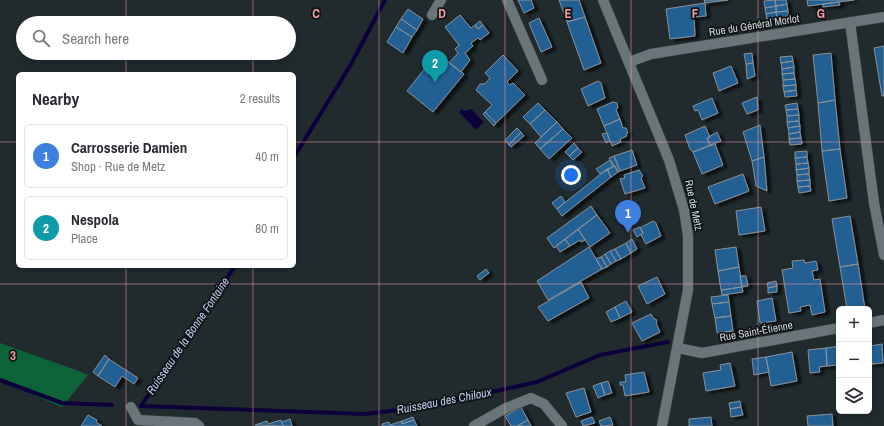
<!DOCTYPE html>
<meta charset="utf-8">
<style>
:root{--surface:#fff;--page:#f7f7f7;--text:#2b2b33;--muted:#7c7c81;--line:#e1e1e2;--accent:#855d66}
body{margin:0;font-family:"Archivo Narrow",sans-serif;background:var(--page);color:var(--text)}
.controls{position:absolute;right:12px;bottom:12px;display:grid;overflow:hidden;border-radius:6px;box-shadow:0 2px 6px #0003}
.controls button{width:36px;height:36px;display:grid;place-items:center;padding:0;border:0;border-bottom:1px solid var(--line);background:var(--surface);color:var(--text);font:20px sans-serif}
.you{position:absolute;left:571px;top:175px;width:14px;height:14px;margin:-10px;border:3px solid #fff;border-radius:50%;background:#1a73e8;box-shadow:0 0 0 6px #1a73e833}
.badge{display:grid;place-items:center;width:26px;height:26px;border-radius:50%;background:var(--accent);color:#fff;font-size:13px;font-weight:700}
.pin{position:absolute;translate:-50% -33px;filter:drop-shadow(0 1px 2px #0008)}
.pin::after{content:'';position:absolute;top:21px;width:14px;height:12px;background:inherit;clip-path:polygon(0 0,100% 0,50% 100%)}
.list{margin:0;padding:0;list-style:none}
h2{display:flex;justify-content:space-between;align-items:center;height:52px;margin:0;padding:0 16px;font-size:17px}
h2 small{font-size:13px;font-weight:400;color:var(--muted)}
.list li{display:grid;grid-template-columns:26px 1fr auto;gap:12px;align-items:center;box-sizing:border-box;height:64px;margin:0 8px 8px;padding:0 8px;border:1px solid var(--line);border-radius:6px}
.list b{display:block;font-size:15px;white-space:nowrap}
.list p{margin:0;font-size:13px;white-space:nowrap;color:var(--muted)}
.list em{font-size:13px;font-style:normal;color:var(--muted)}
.icon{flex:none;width:22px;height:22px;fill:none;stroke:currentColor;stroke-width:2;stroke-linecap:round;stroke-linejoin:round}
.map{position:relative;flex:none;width:884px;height:426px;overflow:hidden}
.search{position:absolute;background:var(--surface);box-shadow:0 2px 6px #0003;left:16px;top:16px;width:280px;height:44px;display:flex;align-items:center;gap:10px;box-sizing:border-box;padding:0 14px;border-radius:22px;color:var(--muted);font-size:15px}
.panel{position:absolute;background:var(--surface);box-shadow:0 2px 6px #0003;left:16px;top:72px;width:280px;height:196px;border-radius:6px}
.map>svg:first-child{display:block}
.forest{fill:#0d6337}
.water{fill:#0d013c}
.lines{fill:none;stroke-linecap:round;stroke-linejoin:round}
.stream{stroke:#0d013c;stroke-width:4}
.building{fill:#236094;stroke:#889199;filter:url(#shadow)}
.minor-casing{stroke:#3e474a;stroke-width:11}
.tertiary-casing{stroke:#3e474a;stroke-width:11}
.minor{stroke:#697579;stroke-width:10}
.tertiary{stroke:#697579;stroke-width:10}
.grid{fill:none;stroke:#f49aa4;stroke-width:1;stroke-opacity:0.55}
.labels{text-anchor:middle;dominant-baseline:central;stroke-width:3.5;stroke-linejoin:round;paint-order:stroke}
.street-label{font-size:11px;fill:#d2d8da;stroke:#0e1314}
.water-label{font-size:12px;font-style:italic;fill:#c3c8ef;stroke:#0e1314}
.grid-label{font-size:13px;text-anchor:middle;font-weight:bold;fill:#f49aa4;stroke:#0e1314;stroke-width:3.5;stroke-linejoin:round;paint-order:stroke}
</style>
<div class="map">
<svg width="884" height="426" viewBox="0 0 884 426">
<defs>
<filter id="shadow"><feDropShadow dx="4.5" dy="2.5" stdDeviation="1" flood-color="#0009"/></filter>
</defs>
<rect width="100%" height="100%" fill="#212b2e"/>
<!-- forest -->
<path class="forest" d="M0 343 76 370 88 375 62 407 0 381Z"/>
<!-- water -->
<path class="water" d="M462 109 464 111 471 109 484 122 476 130 459 112Z"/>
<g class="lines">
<!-- stream -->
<path class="stream" d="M294 157 350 66 385 0
M0 380 62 403 112 405
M141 406 365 414 423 407 537 382 600 355 668 342
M141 406 235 266"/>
</g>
<!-- building -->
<path class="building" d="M518 0H531L534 8 524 13Z
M559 0H579L585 17 567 22Z
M704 0H728L705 3Z
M775 0 776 6 765 8 764 1Z
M775 0H786L787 4 776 6Z
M807 0H854L808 6Z
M839 2 840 5 823 7V4Z
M705 3 706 16 694 17 695 36 670 39 666 9Z
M787 4 788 11 776 12V6Z
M776 6V12L766 14 765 8Z
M408 9 423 19 417 30 401 19Z
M788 11V17L777 18 776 12Z
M776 12 777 18 767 20 766 14Z
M460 15 471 28 475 25 478 29 483 25 489 33 480 40 478 38 471 43 473 46 465 53 470 60 461 72 449 63 458 53 455 49 459 45 445 27Z
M585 17 601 63 584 70 567 22Z
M539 18 552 47 541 52 529 23Z
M401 19 417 30 412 37 396 27Z
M480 21 483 25 478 29 475 25Z
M396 27 412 37 403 53 387 42Z
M884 46V96H882L874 48Z
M437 53 464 74 433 112 407 91Z
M752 53 753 63 746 64 744 54Z
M831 53 835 100 818 103 813 55Z
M503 55 518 71 507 82 510 85 513 83 525 95 496 123 485 112 492 105 476 90 480 84H485L490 78 485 73Z
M792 56 793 61 781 63 780 57Z
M793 61 794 67 782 69 781 63Z
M753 63 755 76 747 79 746 64Z
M731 66 738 83 719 91 713 73Z
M794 67V73L782 74V69Z
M794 73 795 79 783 80 782 74Z
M795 79 796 85 783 86V80Z
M598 81 601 83 605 98 588 106 581 89Z
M796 85V90L784 92 783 86Z
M796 90 797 96 785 97 784 92Z
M757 97 758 110 747 114 742 103Z
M712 98 718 113 702 120 698 110 695 111 693 106Z
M835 100 840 149 822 151 818 103Z
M613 102 617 103 618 108 616 110 620 119 604 126 597 109Z
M538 103 545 110 530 124 523 117Z
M797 103 798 109 786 110 785 105Z
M798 109 799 115 787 116 786 110Z
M545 110 557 122 541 137 530 124Z
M485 112 496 123 494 126 483 114Z
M799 115V121L787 122V116Z
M620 119 623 128H626L628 133 626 134 627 136 620 139 621 142 612 146 604 126Z
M799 121 800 126 788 128 787 122Z
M557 122 563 129 540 149 535 143Z
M760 125 764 157 752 161 743 132Z
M705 126 710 137 707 138 710 145 693 152 690 149 685 135Z
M800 126V132L789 134 788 128Z
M517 128 521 132 509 145 505 140Z
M563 129 572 138 549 159 540 149Z
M521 132 524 136 511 147 509 145Z
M717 132 721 141 710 145 707 138Z
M800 132 801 138 789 139V134Z
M607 133 610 141 606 143 602 134Z
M801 138 802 144 790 145 789 139Z
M574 143 578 148 569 156 565 152Z
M715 144 723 165 702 174 693 152Z
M578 148 582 152 573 160 569 156Z
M840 149 847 198 829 201 822 151Z
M632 150 637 165 620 171 614 156Z
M807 151V157L795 158V152Z
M614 156 620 171 618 172 609 158Z
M764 157 767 191 756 186 752 161Z
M807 157 808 163 796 164 795 158Z
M610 160 613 167 600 174 596 169Z
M808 163 809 168 796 170V164Z
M615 166 618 172 611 177 607 169Z
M809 168V174L797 175 796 170Z
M607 169 611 177 562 216 557 209Z
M639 170 643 176 641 178 645 188 625 194 620 179 625 178 624 175Z
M743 174 749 191 715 204 708 187Z
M809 174 810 180 797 181V175Z
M810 180V186L798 187 797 181Z
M810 186 811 191 799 193 798 187Z
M561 196 565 202 557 209 552 203Z
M591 206 597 215 554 248 547 238Z
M761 207 765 231 739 235 736 211Z
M597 215 610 233 590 247 578 229Z
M850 216 858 264 840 267 832 219Z
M653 221 656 223 661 236 646 244 641 235 643 233 640 228Z
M640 227 643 233 637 237 633 230Z
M578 229 585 240 581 242 580 240 570 246 565 239Z
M565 239 570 246 560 252 556 246Z
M632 239 637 249 631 253 626 243Z
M626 243 631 253 621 259 615 249Z
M589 247 602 269 548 300 537 281Z
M736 247 739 267 718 271 715 250Z
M615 249 621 259 616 261 610 251Z
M610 251 616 261 611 264 605 254Z
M605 254 611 264 607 267 601 257Z
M601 257 607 267 602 269 596 259Z
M804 260 805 263 816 261 818 270 812 271 814 280 820 279 825 312 812 315 810 305 800 307 801 311 789 313 782 270 793 268 792 261Z
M858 264 865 309H847L840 267Z
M739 267 742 287 721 290 718 271Z
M486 269 489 273 480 280 477 276Z
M740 276H746L748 286 742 287Z
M657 277 665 294 647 304 638 286Z
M776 281 777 286 768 288 767 283Z
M581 282 589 298 548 321 538 307Z
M777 286V292L768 293V288Z
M742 287 743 292 722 295 721 290Z
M728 295 729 302 712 304 711 297Z
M772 298 776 321 760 323 757 301Z
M626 301 632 312 620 318 615 307Z
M729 302 731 316 715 318 712 304Z
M615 307 620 318 611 322 606 312Z
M651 314 654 319H656L657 322 656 323 660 332 642 341 632 323Z
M731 316 733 331 717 333 715 318Z
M733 331 734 336 722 338 721 332Z
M882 344 883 363 872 364 870 346Z
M839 346V365L827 366 826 348Z
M869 346 872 364H869Z
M826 348 827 366 819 367 820 372 810 373 808 350Z
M792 352 797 381 771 386 766 357Z
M105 355 109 359 98 376 93 372Z
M766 357 769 372 754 375 752 359Z
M109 359 138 378 134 384 122 376 115 387 98 376Z
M730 363 735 386 706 391 703 373 721 370 720 365Z
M644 372 649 392 625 396 623 385H620V382H626L625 375Z
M608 381 612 393 605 395 601 383Z
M601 383 605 395 598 398 593 386Z
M584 388 591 412 576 417 566 393Z
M740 401 741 407 730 409 729 403Z
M521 407 528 420 517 426H511L505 416Z
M741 407 743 415 731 417 730 409Z
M832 414 833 426H808L807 416Z
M88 415 97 420 96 422 102 426H81Z
M413 417 414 420 402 424V421Z
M592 417 595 423 583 426 581 421Z
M610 417 613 425 601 426 599 421Z
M711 417 712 426H689V419Z
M290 419 292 426H283L282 422Z
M281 420 283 426 255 425 267 421 268 424Z
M414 420 417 426H382V424L389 422 390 425 402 421V424Z
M528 420 531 426H517Z"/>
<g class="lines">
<defs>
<path id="minor" d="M507 0 542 80
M432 15 441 0
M850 22 874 203 884 255
M629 62 651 54 884 17
M869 323 884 320
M678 348 702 353 839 328
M131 407 138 420 195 423 199 426
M474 426 504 409 531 398 544 404 562 426"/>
<path id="tertiary" d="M603 0 669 160 684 210 688 236V290L662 426"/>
</defs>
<!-- minor casing -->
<use href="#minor" class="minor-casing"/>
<!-- tertiary casing -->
<use href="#tertiary" class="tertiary-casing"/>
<!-- minor -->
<use href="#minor" class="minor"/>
<!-- tertiary -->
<use href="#tertiary" class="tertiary"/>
</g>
<!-- grid -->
<path class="grid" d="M126 0V23M253 0V23M379 0V426M505 0V426M631 0V426M758 0V426M126 53V74M253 53V74M0 142H18M294 142H884M126 266V426M253 266V426M0 284H884"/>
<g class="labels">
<!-- street labels -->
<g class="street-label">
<text transform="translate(754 25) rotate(-9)">Rue du Général Morlot</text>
<text transform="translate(694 205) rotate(78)">Rue de Metz</text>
<text transform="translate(756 331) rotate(-10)">Rue Saint-Étienne</text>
</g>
<!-- water labels -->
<g class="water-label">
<text transform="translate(188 336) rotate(-56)">Ruisseau de la Bonne Fontaine</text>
<text transform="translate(444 401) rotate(-11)">Ruisseau des Chiloux</text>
</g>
</g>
<g class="grid-label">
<text x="316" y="18">C</text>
<text x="442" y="18">D</text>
<text x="568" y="18">E</text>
<text x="695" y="18">F</text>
<text x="821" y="18">G</text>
<text x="13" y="360">3</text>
</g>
</svg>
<div class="controls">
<button>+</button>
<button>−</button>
<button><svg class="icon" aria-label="layers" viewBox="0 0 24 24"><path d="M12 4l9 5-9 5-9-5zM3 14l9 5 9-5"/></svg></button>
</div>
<div class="you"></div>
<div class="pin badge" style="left:628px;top:233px;background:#3f7fe0">1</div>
<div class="pin badge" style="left:435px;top:83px;background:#0f9aa8">2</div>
<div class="search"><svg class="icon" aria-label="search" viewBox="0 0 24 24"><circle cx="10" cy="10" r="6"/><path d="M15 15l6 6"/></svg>Search here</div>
<section class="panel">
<h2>Nearby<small>2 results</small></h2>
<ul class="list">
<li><span class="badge" style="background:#3f7fe0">1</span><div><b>Carrosserie Damien</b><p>Shop · Rue de Metz</p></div><em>40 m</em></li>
<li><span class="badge" style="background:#0f9aa8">2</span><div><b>Nespola</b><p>Place</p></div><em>80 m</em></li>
</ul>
</section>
</div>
